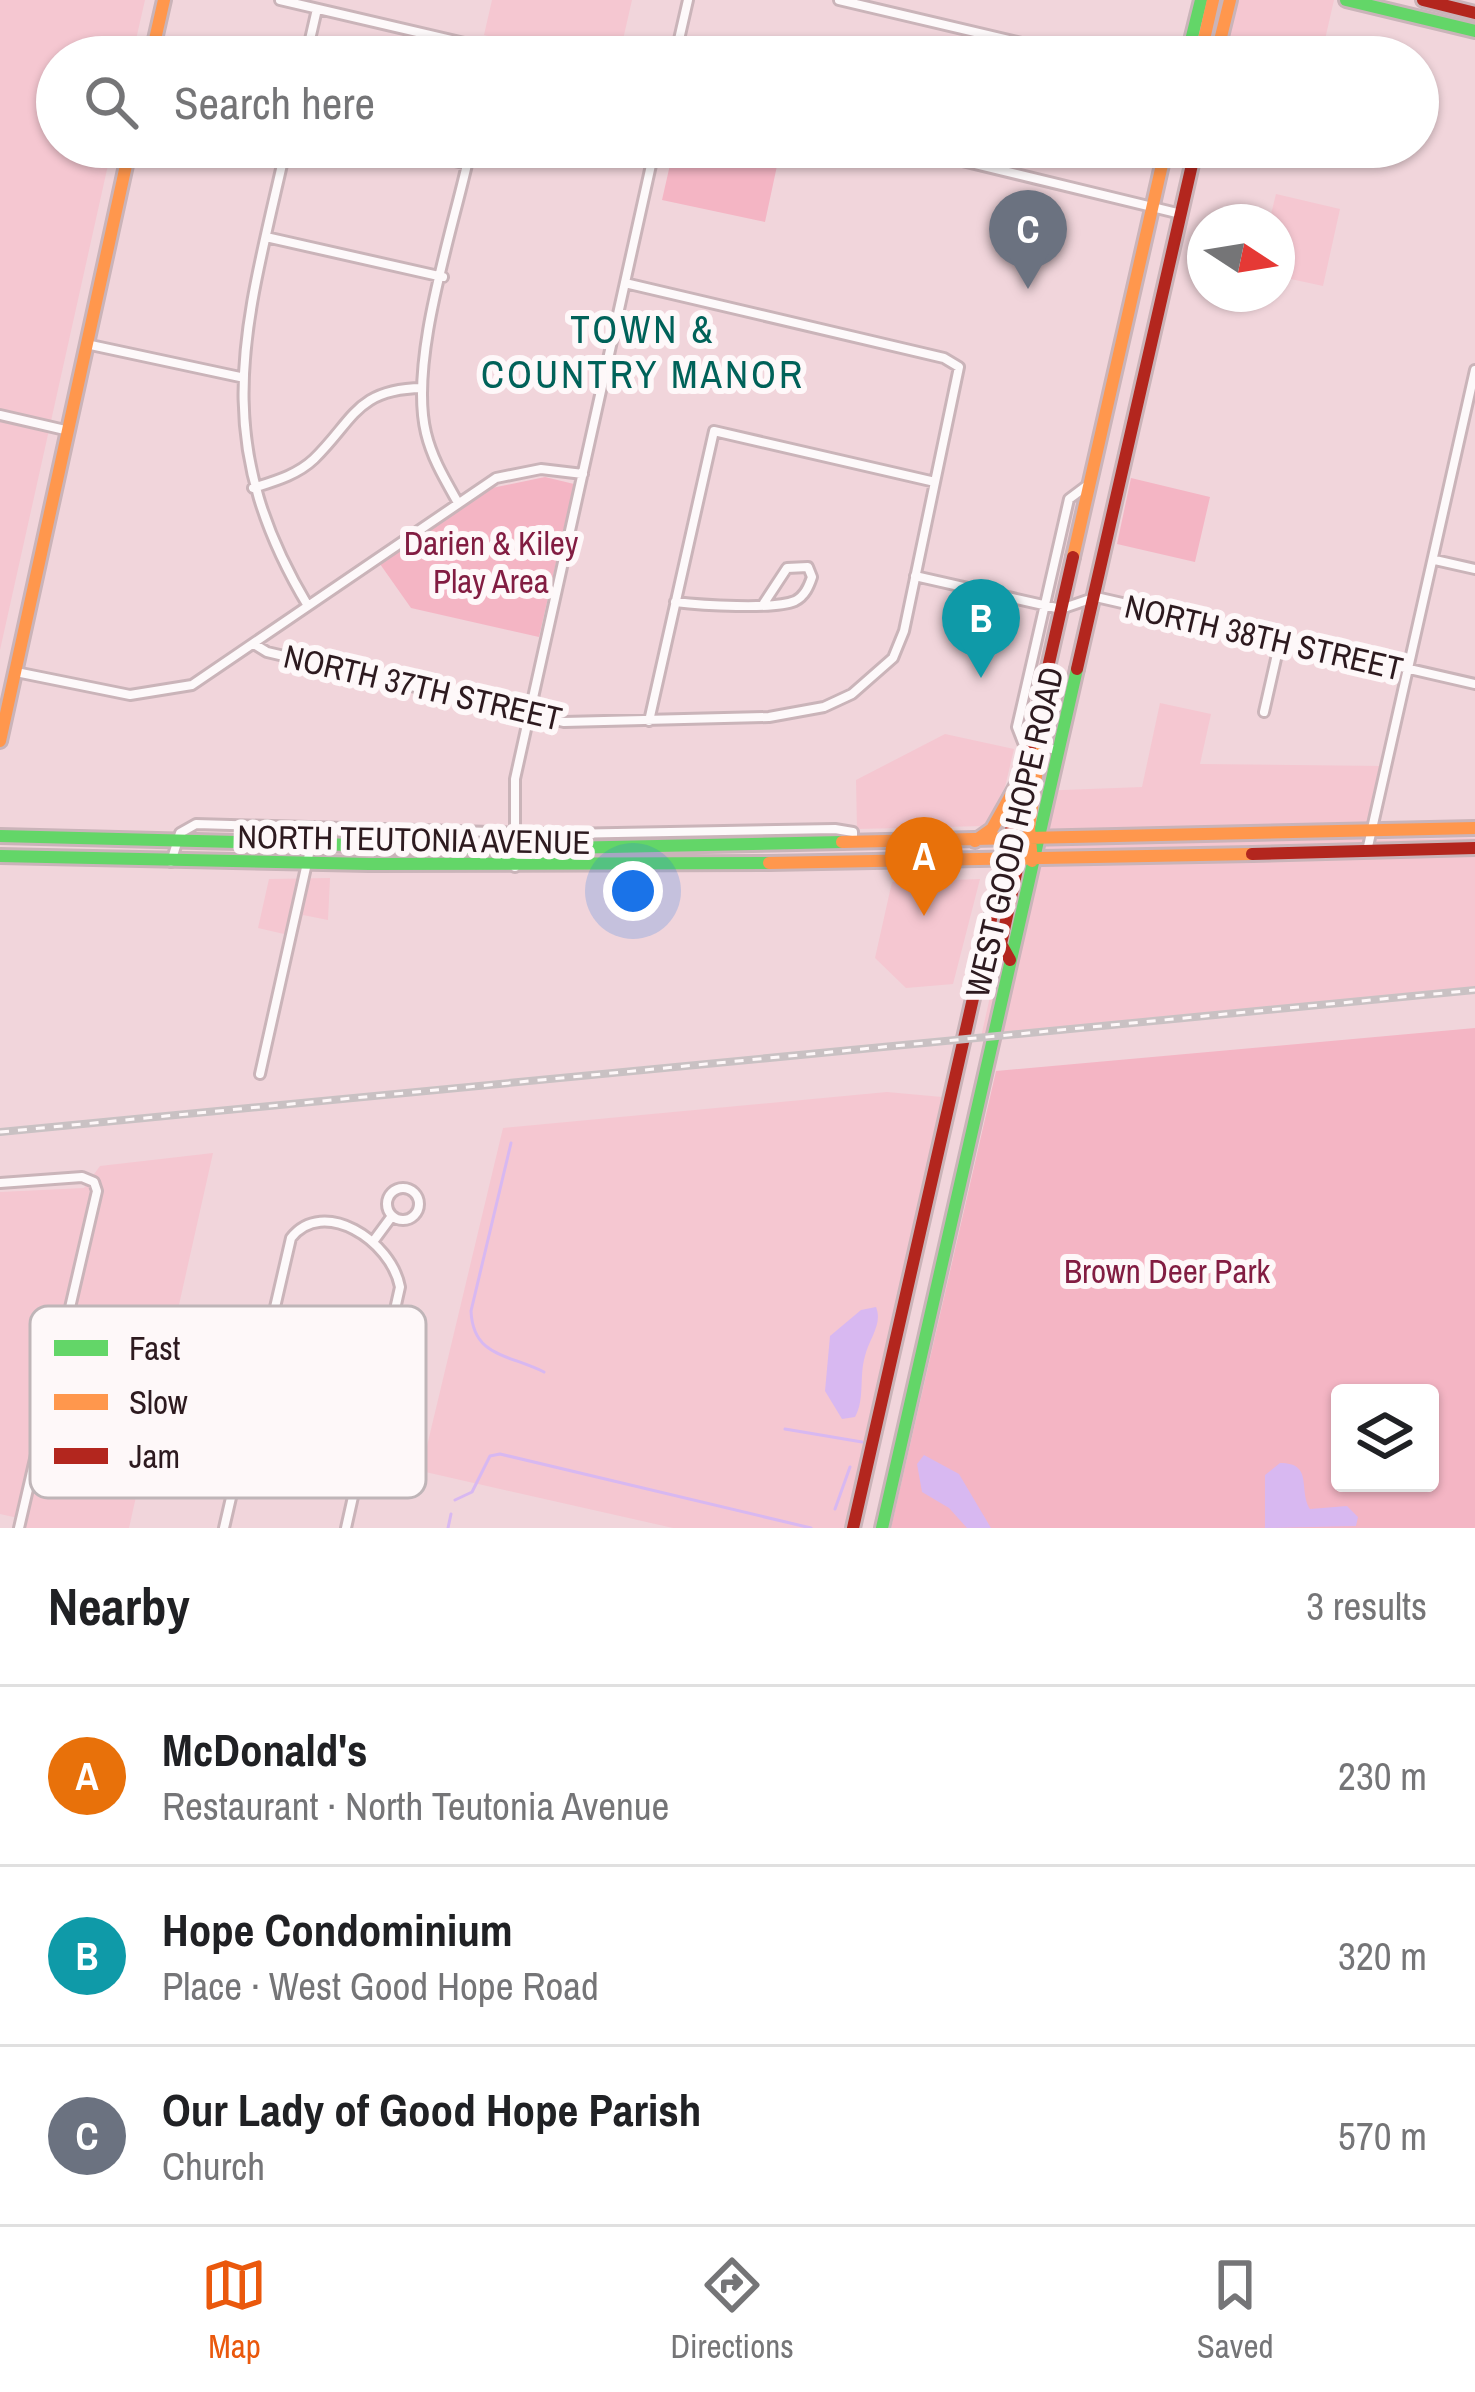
<!DOCTYPE html>
<meta charset="utf-8">
<style>
:root{--surface:#fff;--page:#f6f6f6;--text:#202124;--muted:#757577;--line:#e0e0e0;--accent:#ea580c}
body{margin:0;font-family:"Archivo Narrow",sans-serif;background:var(--page);color:var(--text)}
.controls{position:absolute;right:36px;bottom:36px;display:grid;overflow:hidden;border-radius:12px;box-shadow:0 3px 9px #0004}
.controls button{width:108px;height:108px;display:grid;place-items:center;padding:0;border:0;border-bottom:3px solid var(--line);background:var(--surface);color:var(--text);font:60px sans-serif}
.compass{position:absolute;left:1187px;top:204px;width:108px;height:108px;border-radius:50%;background:var(--surface);box-shadow:0 3px 9px #0004;rotate:102deg}
.you{position:absolute;left:633px;top:891px;width:42px;height:42px;margin:-30px;border:9px solid #fff;border-radius:50%;background:#1a73e8;box-shadow:0 0 0 18px #1a73e833}
.badge{display:grid;place-items:center;width:78px;height:78px;border-radius:50%;background:var(--accent);color:#fff;font-size:39px;font-weight:700}
.pin{position:absolute;translate:-50% -99px;filter:drop-shadow(0 3px 6px #0008)}
.pin::after{content:'';position:absolute;top:63px;width:42px;height:36px;background:inherit;clip-path:polygon(0 0,100% 0,50% 100%)}
.list{margin:0;padding:0;list-style:none}
h2{display:flex;justify-content:space-between;align-items:center;height:156px;margin:0;padding:0 48px;font-size:51px}
h2 small{font-size:39px;font-weight:400;color:var(--muted)}
.list li{display:grid;grid-template-columns:78px 1fr auto;gap:36px;align-items:center;box-sizing:border-box;height:180px;padding:0 48px;border-top:3px solid var(--line)}
.list b{display:block;font-size:45px;white-space:nowrap}
.list p{margin:0;font-size:39px;white-space:nowrap;color:var(--muted)}
.list em{font-size:39px;font-style:normal;color:var(--muted)}
.icon{flex:none;width:66px;height:66px;fill:none;stroke:currentColor;stroke-width:2;stroke-linecap:round;stroke-linejoin:round}
.map{position:relative;flex:none;width:1475px;height:1528px;overflow:hidden}
.search{position:absolute;background:var(--surface);box-shadow:0 3px 9px #0004;left:36px;right:36px;top:36px;height:132px;display:flex;align-items:center;gap:30px;box-sizing:border-box;padding:0 42px;border-radius:66px;color:var(--muted);font-size:45px}
.sheet{height:696px;background:var(--surface)}
nav{display:flex;justify-content:space-around;align-items:center;box-sizing:border-box;height:168px;border-top:3px solid var(--line);background:var(--surface);font-size:33px;color:var(--muted)}
nav a{display:grid;justify-items:center;gap:6px}
nav .on{color:var(--accent)}
.map>svg:first-child{display:block}
.built{fill:#f5c7d1}
.green{fill:#f4b5c4;fill-rule:evenodd}
.water{fill:#d8b8f1}
.lines{fill:none;stroke-linecap:round;stroke-linejoin:round}
.stream{stroke:#d8b8f1;stroke-width:3}
.street-casing{stroke:#cab4b9;stroke-width:14}
.fast-casing{stroke:#cab4b9;stroke-width:18}
.slow-casing{stroke:#cab4b9;stroke-width:18}
.jam-casing{stroke:#cab4b9;stroke-width:18}
.street{stroke:#fdf9fa;stroke-width:8}
.fast{stroke:#63d668;stroke-width:12}
.slow{stroke:#ff974d;stroke-width:12}
.jam{stroke:#b3261e;stroke-width:12}
.rail-casing{stroke:#c9c1c3;stroke-width:8}
.rail{stroke:#fef8f9;stroke-width:3;stroke-dasharray:9;stroke-linecap:butt}
.labels{text-anchor:middle;dominant-baseline:central;stroke-width:12;stroke-linejoin:round;paint-order:stroke}
.park-label{font-size:33px;fill:#821d42;stroke:#fef8f9}
.street-label{font-size:33px;fill:#2d1a1f;stroke:#fef8f9}
.quarter-label{font-size:39px;letter-spacing:3px;fill:#006259;stroke:#fef8f9}
.key{fill:#fef8f9;stroke:#bfb5b8;stroke-width:3}
.key-label{font-size:33px;fill:#2d1a1f}
</style>
<div class="map">
<svg width="1475" height="1528" viewBox="0 0 1475 1528">
<rect width="100%" height="100%" fill="#f1d5db"/>
<!-- built -->
<path class="built" d="M0 0H145L132 57H57V147H112L0 650Z
M492 0H632L619 57H575L484 35Z
M1214 0H1334L1321 57H1265L1266 52 1205 38Z
M1276 194 1340 209 1323 286 1277 276V222H1269Z
M1160 703 1211 714 1200 764 1385 766 1370 840 1475 838V990L981 1037 1036 791 1142 787Z
M945 734 1014 749 1005 787 984 826 857 829 856 780Z
M330 878 328 920 303 915 297 937 258 928 269 879Z
M980 879 953 984 906 988 875 958 892 882Z
M887 1092 953 1098 853 1528H673L421 1471 503 1128Z
M213 1153 129 1528H26L27 1520 0 1514V1192L84 1188 100 1166Z"/>
<!-- green -->
<path class="green" d="M674 147H781L765 222 662 200Z
M545 477 574 484 539 637 411 608 380 564 487 489Z
M1131 478 1210 497 1195 562 1117 544Z
M1475 1028V1528H891L996 1071ZM1340 1393H1430V1483H1340Z"/>
<!-- water -->
<path class="water" d="M876 1307C883 1324 869 1339 865 1356 859 1376 865 1400 855 1417L842 1419 825 1391 830 1336 861 1310Z
M924 1455 959 1474 991 1528H967L949 1508 922 1492 917 1464Z
M1280 1463C1314 1463 1298 1490 1310 1509L1347 1506 1358 1517 1356 1526 1265 1528V1475Z"/>
<g class="lines">
<!-- stream -->
<path class="stream" d="M511 1143 471 1311C473 1357 508 1354 544 1372
M785 1429 862 1442
M455 1500 472 1492 490 1456 500 1454 811 1528
M835 1509 850 1467
M448 1528 451 1514"/>
<defs>
<path id="street" d="M280 0 524 57
M839 0 1081 57
M306 57 317 9
M675 57 688 0
M286 147C246 326 206 436 308 606
M391 147 468 164
M905 147 1181 214
M266 237 443 277
M86 344 240 377
M0 415 65 430
M253 488C275 481 297 475 314 459 354 420 356 389 422 388
M457 501C444 478 432 458 426 433 408 359 455 224 471 147
M1435 560 1475 569
M915 576 1061 609 1096 597 1475 684
M675 602C700 605 774 610 795 601 805 596 809 586 812 577L808 567 787 568 764 603
M254 644 267 652 564 722 769 717 824 707 852 694 893 658 904 631 959 367 944 358 625 283
M16 672 130 695 192 685 496 478 541 469 583 474
M1264 712 1280 641
M649 721 714 431 935 482
M1059 750 1024 745 1017 727 1069 499 1089 484
M1367 851 1475 370
M171 862 180 833 196 824 563 834 835 829 853 832V841
M515 867V779L655 147
M260 1074 311 845
M0 1183 82 1177 94 1182 97 1191 19 1528
M387 1204a16 16 0 1 1 32 0a16 16 0 1 1-32 0Z
M375 1239 392 1216
M224 1528 291 1238C323 1197 391 1240 400 1287L346 1528"/>
<path id="fast" d="M1346 0 1475 31
M1187 57 1201 0
M0 836 515 849 842 842
M0 856 369 864 769 863
M882 1528 1077 669"/>
<path id="slow" d="M151 57 164 0
M1200 57 1213 0
M1216 57 1230 0
M1073 557 1166 147
M0 741 130 147
M975 841 992 829 1019 781
M842 842 1475 828
M1032 861 1029 828 1048 687
M769 863 1252 854"/>
<path id="jam" d="M1423 0 1475 13
M1077 669 1196 147
M1010 841 1017 869 1001 944 1010 960
M1252 854 1475 848
M853 1528 1073 557"/>
</defs>
<!-- street casing -->
<use href="#street" class="street-casing"/>
<!-- fast casing -->
<use href="#fast" class="fast-casing"/>
<!-- slow casing -->
<use href="#slow" class="slow-casing"/>
<!-- jam casing -->
<use href="#jam" class="jam-casing"/>
<!-- street -->
<use href="#street" class="street"/>
<!-- fast -->
<use href="#fast" class="fast"/>
<!-- slow -->
<use href="#slow" class="slow"/>
<!-- jam -->
<use href="#jam" class="jam"/>
<defs>
<path id="rail" d="M0 1132 1475 990"/>
</defs>
<!-- rail casing -->
<use href="#rail" class="rail-casing"/>
<!-- rail -->
<use href="#rail" class="rail"/>
</g>
<g class="labels">
<!-- park labels -->
<g class="park-label">
<text x="491" y="543">Darien &amp; Kiley<tspan x="491" dy="38">Play Area</tspan></text>
<text x="1167" y="1271">Brown Deer Park</text>
</g>
<!-- street labels -->
<g class="street-label">
<text transform="translate(1264 637) rotate(13)">NORTH 38TH STREET</text>
<text transform="translate(423 687) rotate(13)">NORTH 37TH STREET</text>
<text transform="translate(1014 832) rotate(-77)">WEST GOOD HOPE ROAD</text>
<text transform="translate(414 839) rotate(1)">NORTH TEUTONIA AVENUE</text>
</g>
<!-- quarter labels -->
<g class="quarter-label">
<text x="643" y="329">TOWN &amp;<tspan x="643" dy="45">COUNTRY MANOR</tspan></text>
</g>
</g>
<!-- legend -->
<rect x="30" y="1306" width="396" height="192" rx="18" class="key"/>
<rect x="54" y="1340" width="54" height="16" fill="#63d668"/>
<rect x="54" y="1394" width="54" height="16" fill="#ff974d"/>
<rect x="54" y="1448" width="54" height="16" fill="#b3261e"/>
<g class="key-label">
<text x="129" y="1360">Fast</text>
<text x="129" y="1414">Slow</text>
<text x="129" y="1468">Jam</text>
</g>
</svg>
<div class="controls">
<button><svg class="icon" aria-label="layers" viewBox="0 0 24 24"><path d="M12 4l9 5-9 5-9-5zM3 14l9 5 9-5"/></svg></button>
</div>
<svg class="compass" viewBox="-18 -18 36 36"><path d="M0-13l5 13h-10z" fill="#e53935"/><path d="M0 13l5-13h-10z" fill="#757577"/></svg>
<div class="you"></div>
<div class="pin badge" style="left:924px;top:916px;background:#e8710a">A</div>
<div class="pin badge" style="left:981px;top:678px;background:#0f9aa8">B</div>
<div class="pin badge" style="left:1028px;top:289px;background:#6b7280">C</div>
<div class="search"><svg class="icon" aria-label="search" viewBox="0 0 24 24"><circle cx="10" cy="10" r="6"/><path d="M15 15l6 6"/></svg>Search here</div>
</div>
<section class="sheet">
<h2>Nearby<small>3 results</small></h2>
<ul class="list">
<li><span class="badge" style="background:#e8710a">A</span><div><b>McDonald's</b><p>Restaurant · North Teutonia Avenue</p></div><em>230 m</em></li>
<li><span class="badge" style="background:#0f9aa8">B</span><div><b>Hope Condominium</b><p>Place · West Good Hope Road</p></div><em>320 m</em></li>
<li><span class="badge" style="background:#6b7280">C</span><div><b>Our Lady of Good Hope Parish</b><p>Church</p></div><em>570 m</em></li>
</ul>
</section>
<nav>
<a class="on"><svg class="icon" aria-label="map" viewBox="0 0 24 24"><path d="M3 6l6-2 6 2 6-2v14l-6 2-6-2-6 2zM9 4v14M15 6v14"/></svg>Map</a>
<a><svg class="icon" aria-label="directions" viewBox="0 0 24 24"><path d="M12 3l9 9-9 9-9-9zM9 14v-3h6M13 9l2 2-2 2"/></svg>Directions</a>
<a><svg class="icon" aria-label="saved" viewBox="0 0 24 24"><path d="M7 4h10v16l-5-4-5 4z"/></svg>Saved</a>
</nav>
